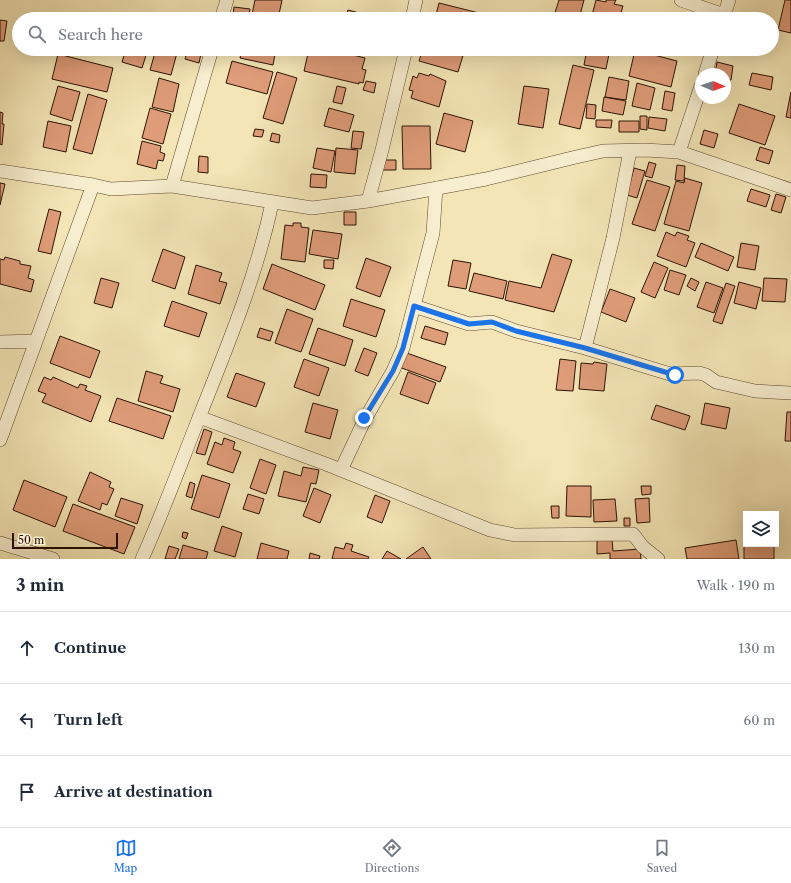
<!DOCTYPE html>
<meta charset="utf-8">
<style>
:root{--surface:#fff;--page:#f2f2f3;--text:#1f2937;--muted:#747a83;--line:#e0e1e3;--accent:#1a73e8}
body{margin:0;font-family:"Libre Caslon Text",serif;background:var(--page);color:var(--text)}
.controls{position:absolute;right:12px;bottom:12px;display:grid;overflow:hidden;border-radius:0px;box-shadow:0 4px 16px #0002}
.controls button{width:36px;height:36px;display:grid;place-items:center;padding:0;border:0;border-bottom:1px solid var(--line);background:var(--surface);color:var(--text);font:20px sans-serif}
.compass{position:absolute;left:695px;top:68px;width:36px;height:36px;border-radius:50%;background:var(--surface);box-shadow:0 4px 16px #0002;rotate:92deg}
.scale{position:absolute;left:12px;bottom:10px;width:106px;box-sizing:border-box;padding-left:4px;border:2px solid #2c1304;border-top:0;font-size:11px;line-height:14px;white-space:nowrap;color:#2c1304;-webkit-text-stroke:3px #f7eecf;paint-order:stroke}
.stop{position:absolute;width:12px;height:12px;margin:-9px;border:3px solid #1a73e8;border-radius:50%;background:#fff}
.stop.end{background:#1a73e8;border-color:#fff;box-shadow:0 1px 4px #0008}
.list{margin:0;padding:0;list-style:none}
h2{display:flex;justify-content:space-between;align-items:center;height:52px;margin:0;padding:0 16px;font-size:17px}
h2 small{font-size:13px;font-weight:400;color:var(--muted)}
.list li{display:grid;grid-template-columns:26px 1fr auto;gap:12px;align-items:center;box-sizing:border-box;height:72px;padding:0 16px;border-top:1px solid var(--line)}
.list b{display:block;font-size:15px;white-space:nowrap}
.list em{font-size:13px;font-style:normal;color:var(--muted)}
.icon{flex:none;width:22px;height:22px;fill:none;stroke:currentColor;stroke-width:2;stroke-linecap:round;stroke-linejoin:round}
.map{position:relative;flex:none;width:791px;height:559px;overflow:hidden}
.search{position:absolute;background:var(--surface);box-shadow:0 4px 16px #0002;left:12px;right:12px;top:12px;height:44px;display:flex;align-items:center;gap:10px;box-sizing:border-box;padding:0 14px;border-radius:22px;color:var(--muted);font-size:15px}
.sheet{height:268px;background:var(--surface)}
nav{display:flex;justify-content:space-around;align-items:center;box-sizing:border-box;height:56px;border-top:1px solid var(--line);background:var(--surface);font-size:11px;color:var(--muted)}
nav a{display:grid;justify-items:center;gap:2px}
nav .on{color:var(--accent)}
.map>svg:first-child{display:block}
.building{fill:#df9c79;stroke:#2c1304}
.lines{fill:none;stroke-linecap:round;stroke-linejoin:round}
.minor-casing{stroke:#5e4830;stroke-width:14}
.minor{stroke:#f7eecf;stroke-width:13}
.route{stroke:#1a73e8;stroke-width:5}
</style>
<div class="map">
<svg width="791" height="559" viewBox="0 0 791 559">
<rect width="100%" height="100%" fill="#f3e5b5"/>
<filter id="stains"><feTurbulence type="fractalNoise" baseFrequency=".005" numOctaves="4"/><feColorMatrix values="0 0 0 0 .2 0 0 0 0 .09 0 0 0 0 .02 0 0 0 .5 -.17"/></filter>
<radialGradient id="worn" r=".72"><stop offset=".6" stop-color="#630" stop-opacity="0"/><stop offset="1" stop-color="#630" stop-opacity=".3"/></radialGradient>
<!-- building -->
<path class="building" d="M255 0H282L278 19H251Z
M559 0H584L579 19H553Z
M596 0 606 2V0H616L614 4 623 6 619 19H591Z
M785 0H791V33L778 30Z
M439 3 495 17 494 19H435Z
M234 7 250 9 248 19 233 17Z
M348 10 382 19H345Z
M387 16 396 18 395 19H386Z
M0 20 7 21 4 41H0Z
M126 49H148L142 68 122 62Z
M156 49H178L171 75 150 70Z
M188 49H202L199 63 185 59Z
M242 49H276L273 65 240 58Z
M309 49H329L365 58 362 69 366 70 363 83 359 82V84L304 71Z
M423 49H465L458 72 419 61Z
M587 49H610L606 69 584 65Z
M635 50 677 61 671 87 629 76Z
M58 54 113 68 107 92 52 79Z
M232 61 273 72 267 94 226 83Z
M717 62 733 66 731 80 725 79V74H715Z
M573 65 594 70 580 129 559 124Z
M277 72 297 78 283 124 263 118Z
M419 73 429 76 430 74 446 81 439 107 411 98 413 91 409 90 413 76 417 78Z
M752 73 773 77 771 90 749 85Z
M609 77 629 81 626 100 605 97Z
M159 78 179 84 173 112 152 107Z
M366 81 376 83 374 93 363 90Z
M637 83 655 88 650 110 632 106Z
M58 86 80 92 72 121 50 114Z
M337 86 346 88 342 104 333 102Z
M524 86 549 89 543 128 518 124Z
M725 86 728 87 725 98Z
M665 91 675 93 672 111 662 109Z
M791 92V118L786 117Z
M88 94 107 100 92 154 73 149Z
M604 97 626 101 623 115 602 111Z
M587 104 596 105 595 119 586 118Z
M739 104 775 116 765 145 729 133Z
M150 108 171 114 163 144 142 138Z
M329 108 354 115 349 132 324 126Z
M0 112 3 113 2 124H4L2 145 0 144Z
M444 113 473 121 465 152 436 144Z
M640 116H647V130L640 129Z
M649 117 667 119 665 131 648 128Z
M596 120H612L611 128 596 127Z
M48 121 71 126 66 152 43 147Z
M619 121H639V132H619Z
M402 126H430L431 169H403Z
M255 129 264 130 262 137 253 136Z
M704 130 718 134 714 148 700 144Z
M353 131 364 132 361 149 351 148Z
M272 133 280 135 279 143 270 141Z
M142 141 161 146 160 152 165 154 163 161 158 160 156 169 137 164Z
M760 147 773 151 769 164 756 160Z
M317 148 335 151 331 172 313 168Z
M336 148 358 150 355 174 334 172Z
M199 156 208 157V173L198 172Z
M382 160H396V170H382Z
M649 162 656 164 652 178 645 176Z
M677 165 685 166 684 181 675 180Z
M634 168 645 171 637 198 627 195Z
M311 174 327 175 326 188 310 187Z
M685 178 702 183 689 231 664 224 676 181 684 183Z
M647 180 670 187 655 231 632 224Z
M0 183 5 184 0 205Z
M751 189 770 195 766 207 747 201Z
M776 194 786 197 781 213 771 210Z
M49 209 61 212 51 254 38 251Z
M344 212H356V225H344Z
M293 223H301V227L309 228 305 262 281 259 285 225 293 226Z
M313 230 342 234 338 259 309 254Z
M666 232 675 236 677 232 689 236 687 240 695 243 686 267 657 256Z
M701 243 734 257 728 271 695 257Z
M741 243 759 246 755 270 737 267Z
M163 249 185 257 175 289 152 281Z
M552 254 572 260 554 312 505 300 509 281 541 288Z
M5 257 20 261V264L31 266 28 278 34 280 31 292 0 284V259L4 260Z
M366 258 391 267 380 297 356 288Z
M324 260H334L333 269 324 268Z
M453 260 471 263 466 289 448 286Z
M654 262 668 268 655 298 641 292Z
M272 264 325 285 315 310 263 289Z
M196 265 222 273 219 281 227 283 220 304 188 294Z
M670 270 686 275 679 295 664 290Z
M474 273 507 281 503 299 469 291Z
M101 278 119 283 112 308 94 303Z
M691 278 699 282 695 291 687 286Z
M764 278 787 279 785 302 762 301Z
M706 282 723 288 714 313 697 307Z
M739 282 761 288 756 309 734 303Z
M726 283 735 286 722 324 713 321Z
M610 289 635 298 626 322 601 312Z
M351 299 385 310 376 337 343 326Z
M172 301 207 313 199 337 164 326Z
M287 309 313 319 301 352 275 343Z
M425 326 448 333 445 345 421 338Z
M260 328 273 332 270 341 257 337Z
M318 328 353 340 345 366 309 354Z
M60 336 100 351 90 378 50 363Z
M364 348 377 353 368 376 355 371Z
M404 352 446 367 440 382 399 367Z
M304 359 329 368 319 396 294 387Z
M560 359 576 361 573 391 556 390Z
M594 362 607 364 604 391 579 389 581 363 593 364Z
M146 371 163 376 160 383 180 389 173 412 138 401Z
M408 372 436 383 428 404 400 394Z
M236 373 265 383 256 407 227 397Z
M44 377 51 380 53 377 78 388 80 384 87 386 85 390 101 396 91 422 42 402 46 394 38 391Z
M117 398 171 416 163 439 109 421Z
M313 403 338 410 330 439 305 432Z
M705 403 730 408 726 429 701 424Z
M656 405 690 416 685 430 651 419Z
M787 412H791V441H785Z
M204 429 212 432 205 455 196 453Z
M224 438 235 442 233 449 241 452 233 473 207 464 215 442 222 445Z
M260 459 276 465 266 494 250 488Z
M303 467 319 470 316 484 311 483 306 502 278 496 284 471 301 476Z
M90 472 111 482 109 487 114 489 107 505 102 503 100 510 78 501Z
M202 475 230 484 219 518 191 509Z
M24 480 67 497 55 527 13 510Z
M190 482 195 484 192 498 186 496Z
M567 486H591V517L566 516Z
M641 486H651V494L642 495Z
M314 488 331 495 320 523 303 516Z
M248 494 264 499 259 514 243 509Z
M375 495 390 501 382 523 367 517Z
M121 498 143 505 137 524 115 516Z
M649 498 650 522 637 523 635 499Z
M615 499 617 521 594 522 593 500Z
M73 504 135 527 124 554 63 531Z
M551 506H559V518H552Z
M624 518H630V526H624Z
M222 526 242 533 235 557 214 551Z
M183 532 188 533 186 539 182 537Z
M612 539 613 551 640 549 641 559H610V553L597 554V540Z
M736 540 739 559H687L685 548Z
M744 540H746V544H774V559H744Z
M261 543 289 551 287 559H257Z
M346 543 353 545 351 551 369 557 368 559H332L335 547 344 549Z
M183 545 208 552 206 559H179Z
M169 546 179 549 175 559H165Z
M423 547 431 559H406Z
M387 551 401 559H382Z
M310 553 320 556 319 559H309Z"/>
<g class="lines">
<defs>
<path id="minor" d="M681 0 724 15
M221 19 227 0
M412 19 416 0
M723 19 729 0
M705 74 713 49
M679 152 701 86
M0 171 93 185
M172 186 212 49
M368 201 382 150 406 49
M414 306 469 324 492 322 516 331 585 348 670 374 699 373 706 375 716 382 755 391 791 393
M0 342 36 341
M585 348 613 238 630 151
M199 417 326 464 490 530 515 535 633 534 643 547 658 559
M0 440 93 185 111 189 172 186 312 208 368 201 486 179 576 157 603 151 645 150 679 152 791 190
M341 470 365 419 393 371 403 348 433 233 436 188
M0 543 53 559
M142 559C164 510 182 460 202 410 229 342 257 274 272 203"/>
</defs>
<!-- minor casing -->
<use href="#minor" class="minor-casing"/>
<!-- minor -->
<use href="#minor" class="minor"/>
</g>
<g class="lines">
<!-- route -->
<path class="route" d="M364 418 393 371 403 348 414 306 469 324 492 322 516 331 585 348 675 375"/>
</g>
<rect width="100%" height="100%" filter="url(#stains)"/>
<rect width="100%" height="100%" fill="url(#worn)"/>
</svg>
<div class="controls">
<button><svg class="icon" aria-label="layers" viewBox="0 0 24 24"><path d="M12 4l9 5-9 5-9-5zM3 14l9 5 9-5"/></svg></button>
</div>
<svg class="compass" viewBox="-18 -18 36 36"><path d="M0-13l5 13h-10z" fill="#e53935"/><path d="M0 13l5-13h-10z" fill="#747a83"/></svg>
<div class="scale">50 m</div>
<div class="stop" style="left:675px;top:375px"></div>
<div class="stop end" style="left:364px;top:418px"></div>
<div class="search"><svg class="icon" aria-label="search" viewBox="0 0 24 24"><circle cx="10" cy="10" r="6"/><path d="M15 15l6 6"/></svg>Search here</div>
</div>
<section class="sheet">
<h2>3 min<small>Walk · 190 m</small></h2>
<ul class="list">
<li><svg class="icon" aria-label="ahead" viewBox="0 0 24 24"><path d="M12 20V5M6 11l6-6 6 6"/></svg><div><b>Continue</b></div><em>130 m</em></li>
<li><svg class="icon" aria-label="left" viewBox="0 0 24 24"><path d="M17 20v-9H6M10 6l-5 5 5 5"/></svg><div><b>Turn left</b></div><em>60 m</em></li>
<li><svg class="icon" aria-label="arrive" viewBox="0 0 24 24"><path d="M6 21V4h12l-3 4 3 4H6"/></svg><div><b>Arrive at destination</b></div></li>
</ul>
</section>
<nav>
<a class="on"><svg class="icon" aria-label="map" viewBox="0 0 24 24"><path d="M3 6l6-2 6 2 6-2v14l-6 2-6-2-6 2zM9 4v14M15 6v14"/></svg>Map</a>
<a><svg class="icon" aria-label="directions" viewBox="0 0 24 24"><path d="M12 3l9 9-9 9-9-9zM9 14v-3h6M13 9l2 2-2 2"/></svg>Directions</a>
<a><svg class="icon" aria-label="saved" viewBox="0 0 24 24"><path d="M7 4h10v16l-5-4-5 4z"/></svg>Saved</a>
</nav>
